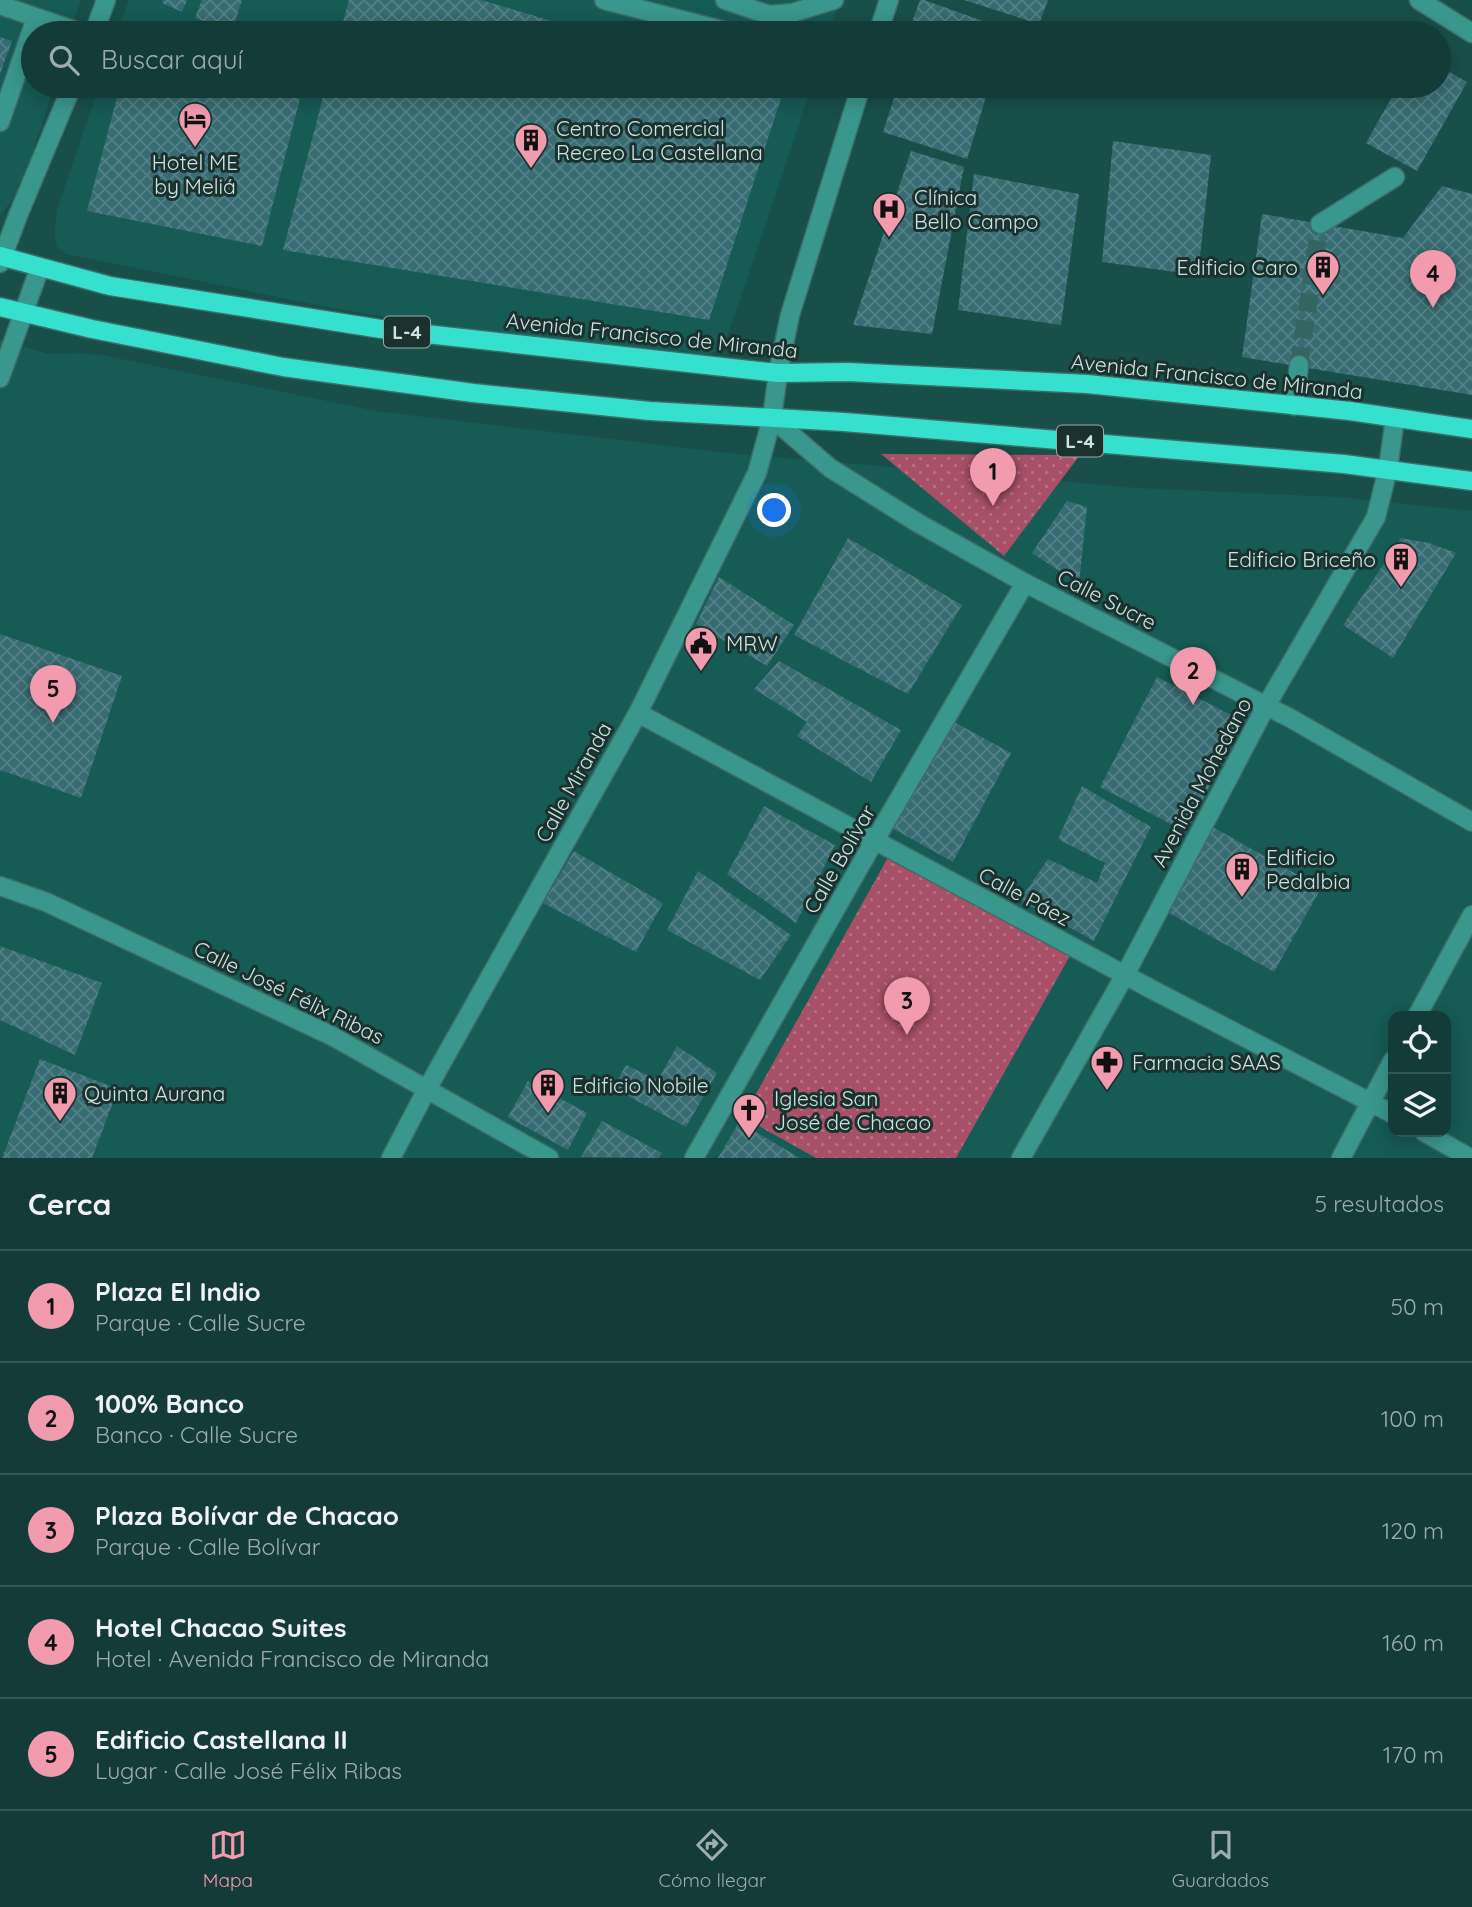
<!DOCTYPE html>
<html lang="es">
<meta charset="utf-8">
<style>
:root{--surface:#133b37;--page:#1c423f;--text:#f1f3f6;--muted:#9dadad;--line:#325552;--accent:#f29aae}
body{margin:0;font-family:Quicksand,sans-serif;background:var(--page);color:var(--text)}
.controls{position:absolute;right:21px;bottom:21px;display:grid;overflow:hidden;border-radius:14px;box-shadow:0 4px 18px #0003}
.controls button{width:63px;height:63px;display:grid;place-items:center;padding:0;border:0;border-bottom:2px solid var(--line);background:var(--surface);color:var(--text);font:35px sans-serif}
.you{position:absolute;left:775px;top:511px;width:24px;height:24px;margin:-18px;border:5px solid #fff;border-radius:50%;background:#1a73e8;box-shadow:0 0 0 10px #1a73e833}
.badge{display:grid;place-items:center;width:46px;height:46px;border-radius:50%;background:var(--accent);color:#111;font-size:23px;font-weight:700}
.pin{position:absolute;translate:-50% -58px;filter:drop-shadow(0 2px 4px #0008)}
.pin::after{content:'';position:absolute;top:37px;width:24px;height:21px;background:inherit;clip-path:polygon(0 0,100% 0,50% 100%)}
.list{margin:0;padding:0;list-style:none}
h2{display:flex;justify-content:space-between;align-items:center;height:91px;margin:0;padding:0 28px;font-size:30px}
h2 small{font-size:23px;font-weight:400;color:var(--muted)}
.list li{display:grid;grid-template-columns:46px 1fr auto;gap:21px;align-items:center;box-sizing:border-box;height:112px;padding:0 28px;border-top:2px solid var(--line)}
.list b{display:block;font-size:26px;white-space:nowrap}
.list p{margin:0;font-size:23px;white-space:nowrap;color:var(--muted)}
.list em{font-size:23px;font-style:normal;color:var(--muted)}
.icon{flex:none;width:38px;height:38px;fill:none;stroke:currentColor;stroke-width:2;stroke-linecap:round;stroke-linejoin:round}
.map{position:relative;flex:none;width:1472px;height:1158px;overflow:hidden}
.search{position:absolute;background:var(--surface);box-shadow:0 4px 18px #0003;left:21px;right:21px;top:21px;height:77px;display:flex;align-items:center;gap:18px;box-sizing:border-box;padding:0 24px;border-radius:38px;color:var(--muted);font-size:26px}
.sheet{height:651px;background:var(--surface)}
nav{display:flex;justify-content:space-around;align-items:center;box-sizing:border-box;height:98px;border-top:2px solid var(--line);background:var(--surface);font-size:19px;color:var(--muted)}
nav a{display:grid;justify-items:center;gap:4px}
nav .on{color:var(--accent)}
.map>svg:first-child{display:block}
.built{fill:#165b54;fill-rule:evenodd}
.green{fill:url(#green-dots)}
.building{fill:url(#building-cross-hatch)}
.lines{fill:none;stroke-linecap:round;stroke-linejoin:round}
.minor-tunnel{stroke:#346560;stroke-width:18;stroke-dasharray:18 9;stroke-linecap:butt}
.minor-casing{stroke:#3c6d67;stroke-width:21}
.major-casing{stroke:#3c6d67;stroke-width:21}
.minor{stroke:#3a978d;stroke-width:18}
.major{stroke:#36e0cf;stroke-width:18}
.labels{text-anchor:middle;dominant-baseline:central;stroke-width:6;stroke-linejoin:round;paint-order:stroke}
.shield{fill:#1b312e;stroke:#96aeab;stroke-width:2}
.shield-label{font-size:19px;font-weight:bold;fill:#cae4e0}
.poi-label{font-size:21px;fill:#cae4e0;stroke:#1b312e;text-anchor:start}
.street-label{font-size:21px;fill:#cae4e0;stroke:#1b312e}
</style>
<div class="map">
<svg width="1472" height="1158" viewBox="0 0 1472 1158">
<defs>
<pattern id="green-dots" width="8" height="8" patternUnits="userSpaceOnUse" patternTransform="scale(1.75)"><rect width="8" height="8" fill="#a75067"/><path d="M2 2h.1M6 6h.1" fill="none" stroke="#b57184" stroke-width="1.8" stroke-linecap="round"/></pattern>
<pattern id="building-cross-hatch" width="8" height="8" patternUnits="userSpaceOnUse" patternTransform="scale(1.75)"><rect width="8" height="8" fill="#376c72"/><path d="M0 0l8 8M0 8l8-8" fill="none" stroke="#538186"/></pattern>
</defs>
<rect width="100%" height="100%" fill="#194f49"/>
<!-- built -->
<path class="built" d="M0 0H81L70 33H33V86H54L31 158 18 192 0 216Z
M129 0H840L829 33H117Z
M99 86H812L734 318 726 338 718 351 705 356 517 341 312 304 66 254 57 247 54 233 58 206Z
M0 339 48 354 74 353 102 355 376 411 737 454 1139 488 1339 497 1472 511V1158H0ZM1393 1016H1446V1132H1393Z"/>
<!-- green -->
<path class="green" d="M881 454 1080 455 1004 556Z
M891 852 1071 954 956 1158H816L743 1117Z"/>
<!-- building -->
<path class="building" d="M163 0H187L182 12 162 3Z
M202 0H242L232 31 195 18Z
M349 0H481L592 33H340Z
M920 0H924L1017 33H908Z
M964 0H1048L1039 24Z
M0 37 12 41 0 74Z
M1439 66 1467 82 1417 171 1366 143 1398 86H1439Z
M120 86H297L303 87 262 246 87 211Z
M326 86H773L784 89 709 320 283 250Z
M898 86H950L986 97 967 159 883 132Z
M973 86H996L994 93Z
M1113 141 1211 155 1198 275 1102 262Z
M911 151 964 167 932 334 853 325Z
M974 174 1079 194 1061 325 958 310Z
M1442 186 1472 194V395L1242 357 1262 214 1403 238Z
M1067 501 1087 507 1079 584 1032 553Z
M848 538 962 605 908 694 794 635Z
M1401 538 1429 543 1456 553 1393 658 1343 625Z
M719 577 794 625 767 666 696 624Z
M0 634 122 676 81 798 0 770Z
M779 661 901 730 871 782 797 736 807 722 754 689Z
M1157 677 1243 721 1186 832 1100 787Z
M954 722 1011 753 953 862 890 827Z
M1082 786 1151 827 1094 941 1020 900 1048 859 1097 883 1105 863 1058 839Z
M764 806 835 845 796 923 727 874Z
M1211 826 1321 888 1274 972 1164 910Z
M574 851 663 903 636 952 543 903Z
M698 871 791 935 760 980 667 930Z
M0 946 102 983 75 1055 0 1020Z
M677 1046 717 1073 686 1127 613 1088 626 1065 658 1080Z
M40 1059 118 1089 92 1158H2Z
M528 1081 587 1113 568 1150 508 1117Z
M602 1121 662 1153 659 1158 581 1157Z
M739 1122 800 1158H718Z"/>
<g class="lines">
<!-- minor-tunnel -->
<path class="minor-tunnel" d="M1299 365 1320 224"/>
<defs>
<path id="minor" d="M604 0 733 33
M725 0 769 15 792 13 834 0
M1419 0 1472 33
M0 5 82 33
M94 33 106 0
M878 33 889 0
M0 122 36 18
M1320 224 1395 177
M0 263 19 213 72 86
M0 378 40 267
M1294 406 1299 365
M772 418 830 468 918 523 1025 583 1290 718 1472 822
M638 713 1151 989 1393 1114
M0 886 46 902 332 1036 549 1158
M1417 1016 1472 915
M1424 1132 1470 1158
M391 1158 427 1089 638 713 757 473 772 418 778 373 790 315 861 86
M694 1158 868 852 1025 583
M1021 1158 1125 975 1266 706 1376 517 1388 469 1395 418
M1341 1158 1393 1060"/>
<path id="major" d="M0 256 110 286 381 329 778 373 848 372 1087 384 1350 411 1472 429
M0 307 92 329 283 367 473 393 650 411 844 422 1344 464 1472 481"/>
</defs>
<!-- minor casing -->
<use href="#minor" class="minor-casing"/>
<!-- major casing -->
<use href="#major" class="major-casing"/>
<!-- minor -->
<use href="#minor" class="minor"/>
<!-- major -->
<use href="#major" class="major"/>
</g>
<!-- icons -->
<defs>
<symbol id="hotel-pin" viewBox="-11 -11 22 30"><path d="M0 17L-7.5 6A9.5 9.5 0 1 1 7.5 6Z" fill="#f29aae" stroke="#1b312e"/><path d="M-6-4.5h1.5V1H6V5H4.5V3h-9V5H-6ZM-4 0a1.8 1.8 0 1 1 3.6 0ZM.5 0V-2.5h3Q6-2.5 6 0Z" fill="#111"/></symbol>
<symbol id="building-pin" viewBox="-11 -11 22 30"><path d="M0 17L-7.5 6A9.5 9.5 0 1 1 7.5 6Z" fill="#f29aae" stroke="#1b312e"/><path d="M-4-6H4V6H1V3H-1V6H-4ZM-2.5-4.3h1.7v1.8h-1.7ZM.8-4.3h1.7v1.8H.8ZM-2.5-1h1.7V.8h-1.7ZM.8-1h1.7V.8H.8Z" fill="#111"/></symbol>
<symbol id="hospital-pin" viewBox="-11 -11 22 30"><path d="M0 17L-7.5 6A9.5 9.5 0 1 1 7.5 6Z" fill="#f29aae" stroke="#1b312e"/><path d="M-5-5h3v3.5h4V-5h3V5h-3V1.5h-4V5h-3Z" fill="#111"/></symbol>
<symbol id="civic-pin" viewBox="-11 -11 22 30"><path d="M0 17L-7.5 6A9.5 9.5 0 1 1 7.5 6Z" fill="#f29aae" stroke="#1b312e"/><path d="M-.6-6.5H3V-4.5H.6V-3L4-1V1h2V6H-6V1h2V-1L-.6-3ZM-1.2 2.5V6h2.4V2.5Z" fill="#111"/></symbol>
<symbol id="pharmacy-pin" viewBox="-11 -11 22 30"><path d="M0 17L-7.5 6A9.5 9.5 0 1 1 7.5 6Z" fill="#f29aae" stroke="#1b312e"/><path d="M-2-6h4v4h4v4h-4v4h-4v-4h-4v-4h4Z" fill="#111"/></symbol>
<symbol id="church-pin" viewBox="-11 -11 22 30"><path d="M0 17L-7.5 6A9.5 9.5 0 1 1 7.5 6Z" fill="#f29aae" stroke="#1b312e"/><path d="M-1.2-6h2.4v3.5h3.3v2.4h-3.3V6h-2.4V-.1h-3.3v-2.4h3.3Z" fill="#111"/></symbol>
</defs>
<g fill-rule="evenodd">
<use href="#hotel-pin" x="176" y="100" width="38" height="52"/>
<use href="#building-pin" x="512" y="121" width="38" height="52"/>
<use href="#hospital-pin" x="870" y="190" width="38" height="52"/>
<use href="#building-pin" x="1304" y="248" width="38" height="52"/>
<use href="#building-pin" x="1382" y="540" width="38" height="52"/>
<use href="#civic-pin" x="682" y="624" width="38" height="52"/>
<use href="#building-pin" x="1223" y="850" width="38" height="52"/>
<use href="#pharmacy-pin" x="1088" y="1043" width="38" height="52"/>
<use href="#building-pin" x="529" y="1066" width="38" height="52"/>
<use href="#building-pin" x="41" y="1074" width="38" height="52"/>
<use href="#church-pin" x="730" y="1091" width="38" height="52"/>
</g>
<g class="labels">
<!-- shield labels -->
<g class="shield">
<rect x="384" y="316.5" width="46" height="31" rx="5"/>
<rect x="1057" y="425.5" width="46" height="31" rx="5"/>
</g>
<g class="shield-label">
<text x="407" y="332">L-4</text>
<text x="1080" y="441">L-4</text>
</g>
<!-- poi labels -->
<g class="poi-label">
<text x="556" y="128">Centro Comercial<tspan x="556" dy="24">Recreo La Castellana</tspan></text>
<text x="195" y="162" text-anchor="middle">Hotel ME<tspan x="195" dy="24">by Meliá</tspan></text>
<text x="914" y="197">Clínica<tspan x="914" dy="24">Bello Campo</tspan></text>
<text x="1298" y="267" text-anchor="end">Edificio Caro</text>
<text x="1376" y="559" text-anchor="end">Edificio Briceño</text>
<text x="726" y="643">MRW</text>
<text x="1266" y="857">Edificio<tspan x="1266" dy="24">Pedalbia</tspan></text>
<text x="1132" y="1062">Farmacia SAAS</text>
<text x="572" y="1085">Edificio Nobile</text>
<text x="84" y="1093">Quinta Aurana</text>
<text x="774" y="1098">Iglesia San<tspan x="774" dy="24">José de Chacao</tspan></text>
</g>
<!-- street labels -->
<g class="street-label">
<text transform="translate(652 335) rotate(6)">Avenida Francisco de Miranda</text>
<text transform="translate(1217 376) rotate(6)">Avenida Francisco de Miranda</text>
<text transform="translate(1107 599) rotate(27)">Calle Sucre</text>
<text transform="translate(573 782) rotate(-61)">Calle Miranda</text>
<text transform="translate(1201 782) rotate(-62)">Avenida Mohedano</text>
<text transform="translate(839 859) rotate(-60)">Calle Bolívar</text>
<text transform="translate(1025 896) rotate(28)">Calle Páez</text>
<text transform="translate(289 992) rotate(26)">Calle José Félix Ribas</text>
</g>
</g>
</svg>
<div class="controls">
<button><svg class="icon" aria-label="locate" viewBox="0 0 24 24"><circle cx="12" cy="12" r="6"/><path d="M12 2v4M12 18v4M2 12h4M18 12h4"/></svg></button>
<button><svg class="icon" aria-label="layers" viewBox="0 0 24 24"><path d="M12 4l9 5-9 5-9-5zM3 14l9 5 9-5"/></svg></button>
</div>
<div class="you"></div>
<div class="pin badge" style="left:993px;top:506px">1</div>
<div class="pin badge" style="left:1193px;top:705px">2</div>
<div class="pin badge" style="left:907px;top:1035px">3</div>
<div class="pin badge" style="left:1433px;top:308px">4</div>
<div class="pin badge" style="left:53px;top:723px">5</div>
<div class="search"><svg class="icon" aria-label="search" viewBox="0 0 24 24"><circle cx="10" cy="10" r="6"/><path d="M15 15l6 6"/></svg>Buscar aquí</div>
</div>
<section class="sheet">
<h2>Cerca<small>5 resultados</small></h2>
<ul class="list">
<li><span class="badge">1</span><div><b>Plaza El Indio</b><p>Parque · Calle Sucre</p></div><em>50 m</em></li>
<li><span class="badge">2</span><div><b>100% Banco</b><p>Banco · Calle Sucre</p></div><em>100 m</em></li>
<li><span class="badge">3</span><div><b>Plaza Bolívar de Chacao</b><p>Parque · Calle Bolívar</p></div><em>120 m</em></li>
<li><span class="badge">4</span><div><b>Hotel Chacao Suites</b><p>Hotel · Avenida Francisco de Miranda</p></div><em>160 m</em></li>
<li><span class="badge">5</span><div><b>Edificio Castellana II</b><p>Lugar · Calle José Félix Ribas</p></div><em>170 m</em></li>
</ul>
</section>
<nav>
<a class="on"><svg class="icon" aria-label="map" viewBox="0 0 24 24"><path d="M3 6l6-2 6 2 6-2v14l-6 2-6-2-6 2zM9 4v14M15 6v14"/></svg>Mapa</a>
<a><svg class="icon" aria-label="directions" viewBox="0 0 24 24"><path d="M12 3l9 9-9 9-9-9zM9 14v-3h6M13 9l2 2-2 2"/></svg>Cómo llegar</a>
<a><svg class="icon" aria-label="saved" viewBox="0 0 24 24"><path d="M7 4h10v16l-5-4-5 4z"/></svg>Guardados</a>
</nav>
